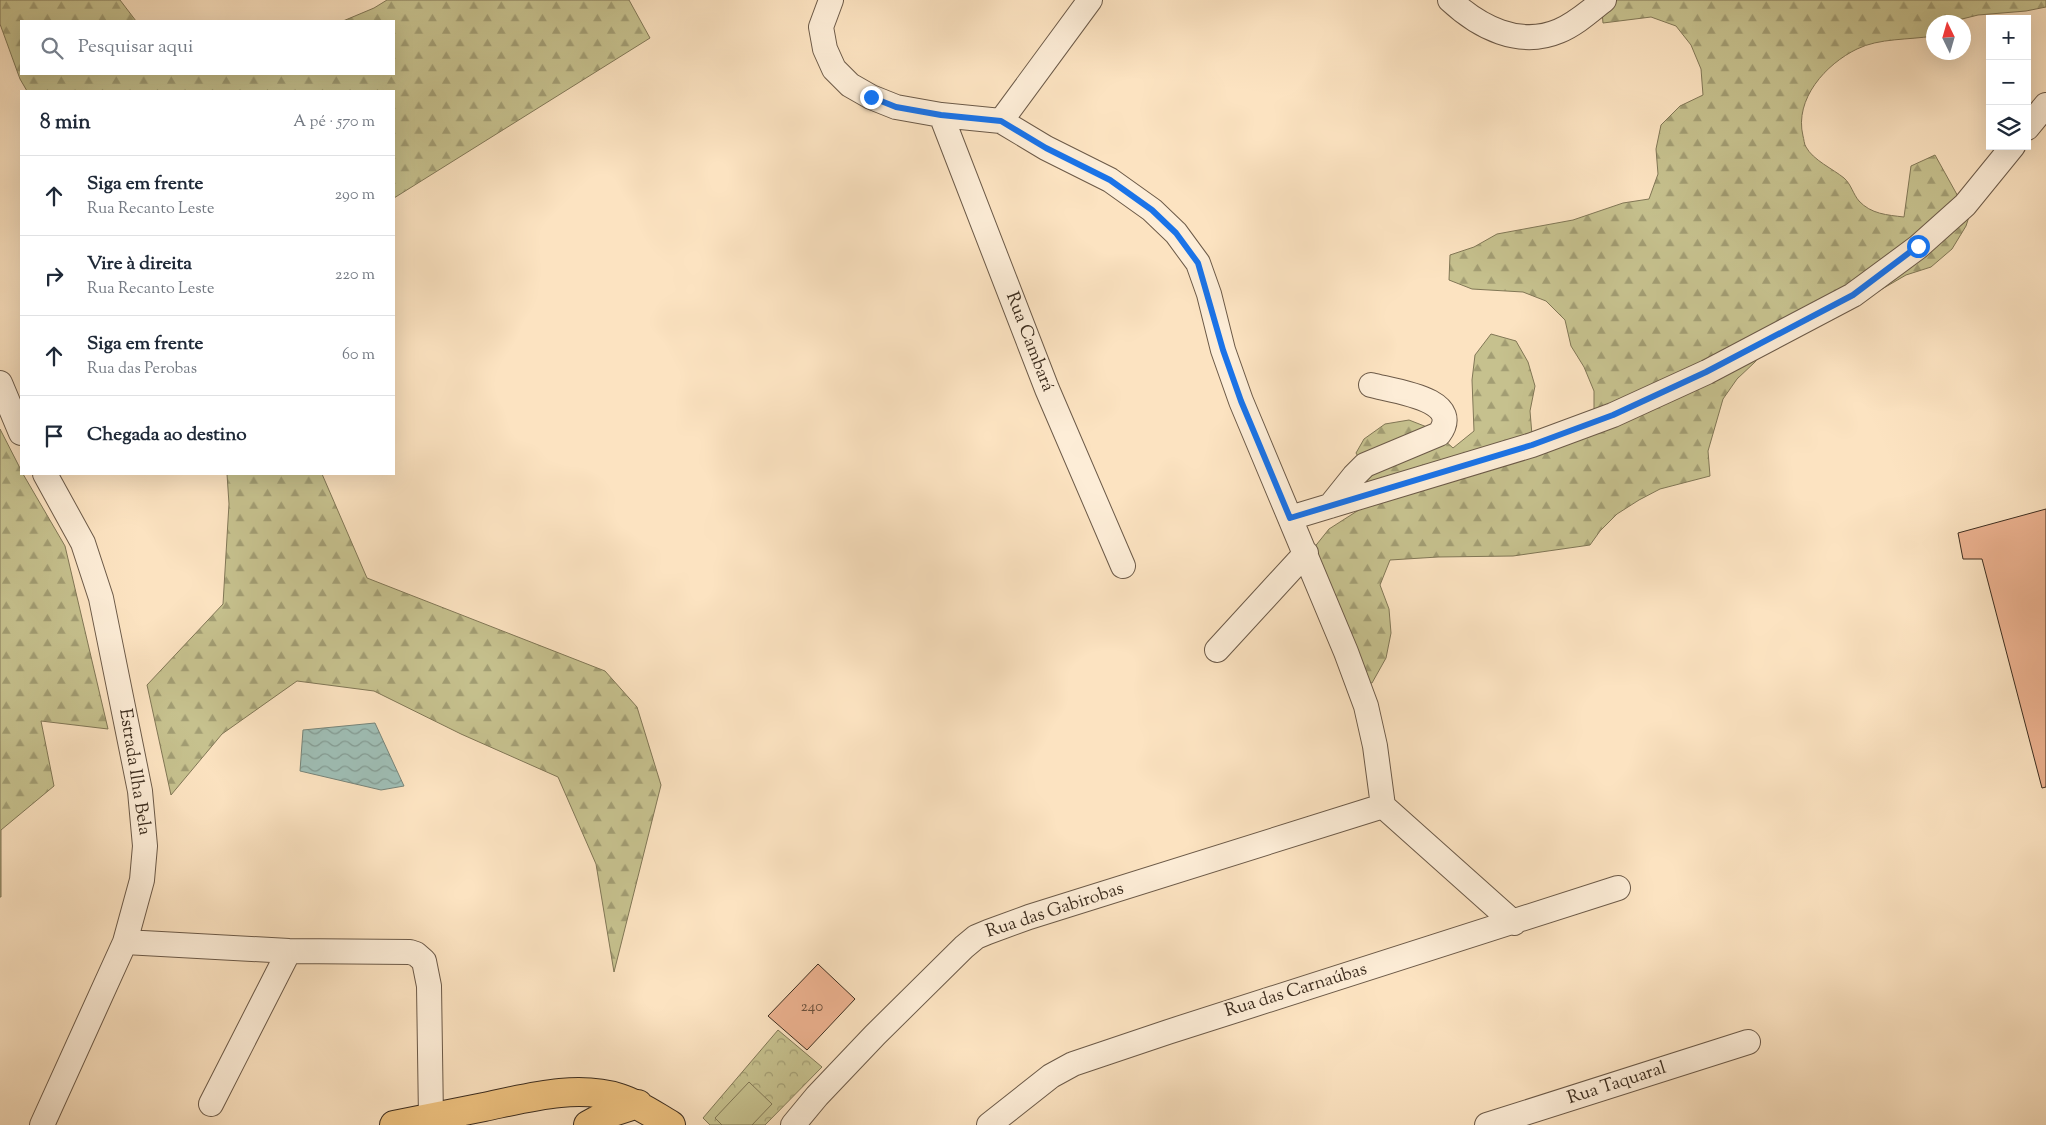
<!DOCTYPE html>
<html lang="pt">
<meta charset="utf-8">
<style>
:root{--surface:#fff;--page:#f2f2f3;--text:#1f2937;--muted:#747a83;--line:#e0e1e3}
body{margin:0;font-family:"Sorts Mill Goudy",serif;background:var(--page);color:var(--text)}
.controls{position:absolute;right:15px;top:15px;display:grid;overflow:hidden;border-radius:0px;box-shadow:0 5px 20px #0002}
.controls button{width:45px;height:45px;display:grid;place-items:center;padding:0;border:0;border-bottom:1px solid var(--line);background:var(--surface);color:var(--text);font:25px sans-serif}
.compass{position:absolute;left:1926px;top:15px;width:45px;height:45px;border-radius:50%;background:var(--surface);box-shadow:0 5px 20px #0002;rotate:355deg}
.stop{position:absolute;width:15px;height:15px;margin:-11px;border:4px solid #1a73e8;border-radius:50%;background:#fff}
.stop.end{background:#1a73e8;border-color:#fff;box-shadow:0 1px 5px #0008}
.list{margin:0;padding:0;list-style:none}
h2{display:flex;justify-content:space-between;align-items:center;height:65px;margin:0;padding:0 20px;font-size:21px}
h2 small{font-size:16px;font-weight:400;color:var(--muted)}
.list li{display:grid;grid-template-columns:32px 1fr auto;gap:15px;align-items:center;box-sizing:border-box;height:80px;padding:0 20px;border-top:1px solid var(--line)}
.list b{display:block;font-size:19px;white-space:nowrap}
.list p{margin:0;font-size:16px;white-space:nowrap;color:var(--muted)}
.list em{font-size:16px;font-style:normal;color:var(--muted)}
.icon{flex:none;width:28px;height:28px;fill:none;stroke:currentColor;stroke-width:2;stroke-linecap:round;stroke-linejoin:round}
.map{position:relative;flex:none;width:2046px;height:1125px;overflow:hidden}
.search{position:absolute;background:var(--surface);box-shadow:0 5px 20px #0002;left:20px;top:20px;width:375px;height:55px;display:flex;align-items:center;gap:12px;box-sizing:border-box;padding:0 18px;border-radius:0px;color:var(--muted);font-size:19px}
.panel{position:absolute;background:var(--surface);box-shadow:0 5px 20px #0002;left:20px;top:90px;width:375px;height:385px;border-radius:0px}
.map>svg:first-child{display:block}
.forest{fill:url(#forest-firs);stroke:#817756}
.park{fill:url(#park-crowns);stroke:#817756}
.pitch{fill:#c6c18e;stroke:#817756}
.water{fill:url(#water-waves);stroke:#778479}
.building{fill:#edb290;stroke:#3c2d1f}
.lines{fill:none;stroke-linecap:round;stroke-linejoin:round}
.minor-casing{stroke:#6c5a48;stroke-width:26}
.major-casing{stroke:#3c2d1f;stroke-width:30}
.minor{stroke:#fdedd7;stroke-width:24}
.major{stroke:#eec280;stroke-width:28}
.route{stroke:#1a73e8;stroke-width:6}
.labels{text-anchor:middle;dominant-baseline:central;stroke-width:4;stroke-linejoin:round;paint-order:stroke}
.number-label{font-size:15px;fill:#684e3b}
.street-label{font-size:18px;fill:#3c2d1f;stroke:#fdedd7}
</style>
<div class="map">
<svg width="2046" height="1125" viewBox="0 0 2046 1125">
<defs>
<pattern id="forest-firs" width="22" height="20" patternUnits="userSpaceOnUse" patternTransform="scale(1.25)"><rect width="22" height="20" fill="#c6c18e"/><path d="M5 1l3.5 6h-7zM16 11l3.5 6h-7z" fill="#a29d73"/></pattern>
<pattern id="park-crowns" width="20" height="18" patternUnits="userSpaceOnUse" patternTransform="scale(1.25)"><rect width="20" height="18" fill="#c6c18e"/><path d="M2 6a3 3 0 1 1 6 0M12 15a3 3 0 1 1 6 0" fill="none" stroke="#a29d73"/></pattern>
<pattern id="water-waves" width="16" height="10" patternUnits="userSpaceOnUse" patternTransform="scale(1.25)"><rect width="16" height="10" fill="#9fbeb5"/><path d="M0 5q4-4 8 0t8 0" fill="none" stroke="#839b93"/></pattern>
</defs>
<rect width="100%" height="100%" fill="#fce3c1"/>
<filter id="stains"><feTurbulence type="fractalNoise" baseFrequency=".004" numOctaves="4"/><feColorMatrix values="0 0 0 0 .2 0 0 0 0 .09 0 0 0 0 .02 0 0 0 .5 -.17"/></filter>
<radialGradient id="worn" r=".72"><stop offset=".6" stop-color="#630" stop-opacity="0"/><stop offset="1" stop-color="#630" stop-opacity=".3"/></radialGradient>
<!-- forest -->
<path class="forest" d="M0 0H120L136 21H21V74H394V21H343L374 8 387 0H629L650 38 394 198V91H27L20 79 0 24Z
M1601 0H2046V7L2026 11 1978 15 1950 22H1934L1933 36C1909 40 1879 38 1857 49 1826 64 1794 99 1803 136 1804 139 1804 144 1806 147 1813 160 1833 169 1844 178 1851 184 1853 194 1859 201 1871 214 1887 215 1904 217L1911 166 1935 155 1960 200 1974 201 1966 226 1952 249 1931 267 1906 275 1882 289 1769 342 1755 362 1737 379 1723 399 1708 451 1710 476 1660 489 1639 500 1617 514 1600 531 1590 545 1513 556 1438 557 1390 560 1380 585 1389 609 1391 633 1386 658 1372 683H1367L1309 554 1329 529 1365 506 1361 489 1364 467 1356 453 1364 439 1385 424 1409 420 1432 429 1453 448 1474 431 1472 380 1475 355 1491 334 1516 341 1528 362 1535 386 1530 411 1532 435 1594 417V391L1584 367 1571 346 1565 320 1546 301 1523 292 1472 289 1449 280 1450 255 1474 247 1497 234 1573 220 1623 203 1649 199 1658 174 1656 149 1661 125 1680 106 1703 95 1701 69 1691 45 1676 26 1651 17 1603 23Z
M0 429 21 470V474H23L65 546 108 729 41 721 54 786 1 830V897H0Z
M227 474H322L367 578 605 671 637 707 661 785 614 972 596 864 558 777 461 734 374 691 297 681 222 734 171 795 147 685 223 604 229 504Z"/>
<!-- park -->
<path class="park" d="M778 1030 822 1067 765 1125H710L703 1118Z"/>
<!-- pitch -->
<path class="pitch" d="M749 1082 772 1104 752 1125H722L715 1118Z"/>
<!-- water -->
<path class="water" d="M375 723 404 786 381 790 300 771 303 730Z"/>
<!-- building -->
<path class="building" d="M2046 509V787L2042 788 1982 559H1963L1958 533Z
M818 964 855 999 807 1050 768 1016Z"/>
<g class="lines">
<defs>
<path id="minor" d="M831 0 821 27 825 49 834 69 850 85 871 97 896 107 941 115 1001 121 1046 148 1110 180 1152 210 1176 233 1198 263 1209 294 1223 350 1241 401 1346 652 1366 706 1375 746 1383 806
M1450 0C1479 27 1519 48 1559 31 1576 24 1590 11 1604 0
M941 115 1047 389 1123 566
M1001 121 1090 0
M2027 128 2046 105
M0 383 21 433
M1330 506 1354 476 1365 465 1439 434C1465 399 1393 391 1371 385
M1290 518 1532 445 1613 415 1707 372 1853 295 1918 247 1965 205 2013 146
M1217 650 1306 553
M1383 806 1514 923
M125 942 289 951 410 952 416 954 424 961 429 986 431 1118
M211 1104 289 951
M42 1125 125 942 142 880 145 846 140 791 101 598 83 543 45 474
M793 1125 817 1096 875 1035 964 947 976 937 988 932 1029 917 1383 806
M989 1125 1051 1076 1073 1064 1168 1032 1618 888
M1487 1125 1748 1042"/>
<path id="major" d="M394 1125C424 1119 454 1113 484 1107 527 1098 577 1084 620 1098 639 1104 654 1115 671 1125
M588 1125 610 1113 638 1104"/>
</defs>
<!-- minor casing -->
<use href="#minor" class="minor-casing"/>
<!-- major casing -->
<use href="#major" class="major-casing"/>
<!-- minor -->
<use href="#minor" class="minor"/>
<!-- major -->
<use href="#major" class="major"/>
</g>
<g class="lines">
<!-- route -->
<path class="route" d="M871 97 896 107 941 115 1001 121 1046 148 1110 180 1152 210 1176 233 1198 263 1223 350 1241 401 1290 518 1532 445 1613 415 1706 372 1853 295 1918 246"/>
</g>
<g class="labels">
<!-- number labels -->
<g class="number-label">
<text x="812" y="1007">240</text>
</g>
<!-- street labels -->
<g class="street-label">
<text transform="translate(1029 342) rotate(69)">Rua Cambará</text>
<text transform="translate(134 772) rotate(81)">Estrada Ilha Bela</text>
<text transform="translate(1055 911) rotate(-18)">Rua das Gabirobas</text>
<text transform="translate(1296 991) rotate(-17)">Rua das Carnaúbas</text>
<text transform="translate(1617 1084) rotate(-18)">Rua Taquaral</text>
</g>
</g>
<rect width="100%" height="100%" filter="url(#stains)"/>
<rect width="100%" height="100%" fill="url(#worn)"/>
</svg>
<div class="controls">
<button>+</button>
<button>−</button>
<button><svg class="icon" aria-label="layers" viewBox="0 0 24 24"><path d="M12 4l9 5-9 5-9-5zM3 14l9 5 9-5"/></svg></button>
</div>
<svg class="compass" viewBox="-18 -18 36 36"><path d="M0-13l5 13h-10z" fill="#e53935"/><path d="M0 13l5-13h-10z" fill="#747a83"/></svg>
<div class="stop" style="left:1918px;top:246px"></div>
<div class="stop end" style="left:871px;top:97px"></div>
<div class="search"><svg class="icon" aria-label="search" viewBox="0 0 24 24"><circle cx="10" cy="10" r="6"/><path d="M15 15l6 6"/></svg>Pesquisar aqui</div>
<section class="panel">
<h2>8 min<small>A pé · 570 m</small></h2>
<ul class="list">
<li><svg class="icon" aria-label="ahead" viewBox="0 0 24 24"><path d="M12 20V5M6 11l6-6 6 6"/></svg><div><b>Siga em frente</b><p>Rua Recanto Leste</p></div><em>290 m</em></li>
<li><svg class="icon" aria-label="right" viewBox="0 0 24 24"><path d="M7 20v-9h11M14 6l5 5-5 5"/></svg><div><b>Vire à direita</b><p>Rua Recanto Leste</p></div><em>220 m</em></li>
<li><svg class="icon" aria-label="ahead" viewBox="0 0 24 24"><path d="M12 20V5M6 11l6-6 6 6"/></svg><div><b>Siga em frente</b><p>Rua das Perobas</p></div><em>60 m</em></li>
<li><svg class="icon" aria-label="arrive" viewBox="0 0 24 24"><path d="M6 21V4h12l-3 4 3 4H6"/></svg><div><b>Chegada ao destino</b></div></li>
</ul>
</section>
</div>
